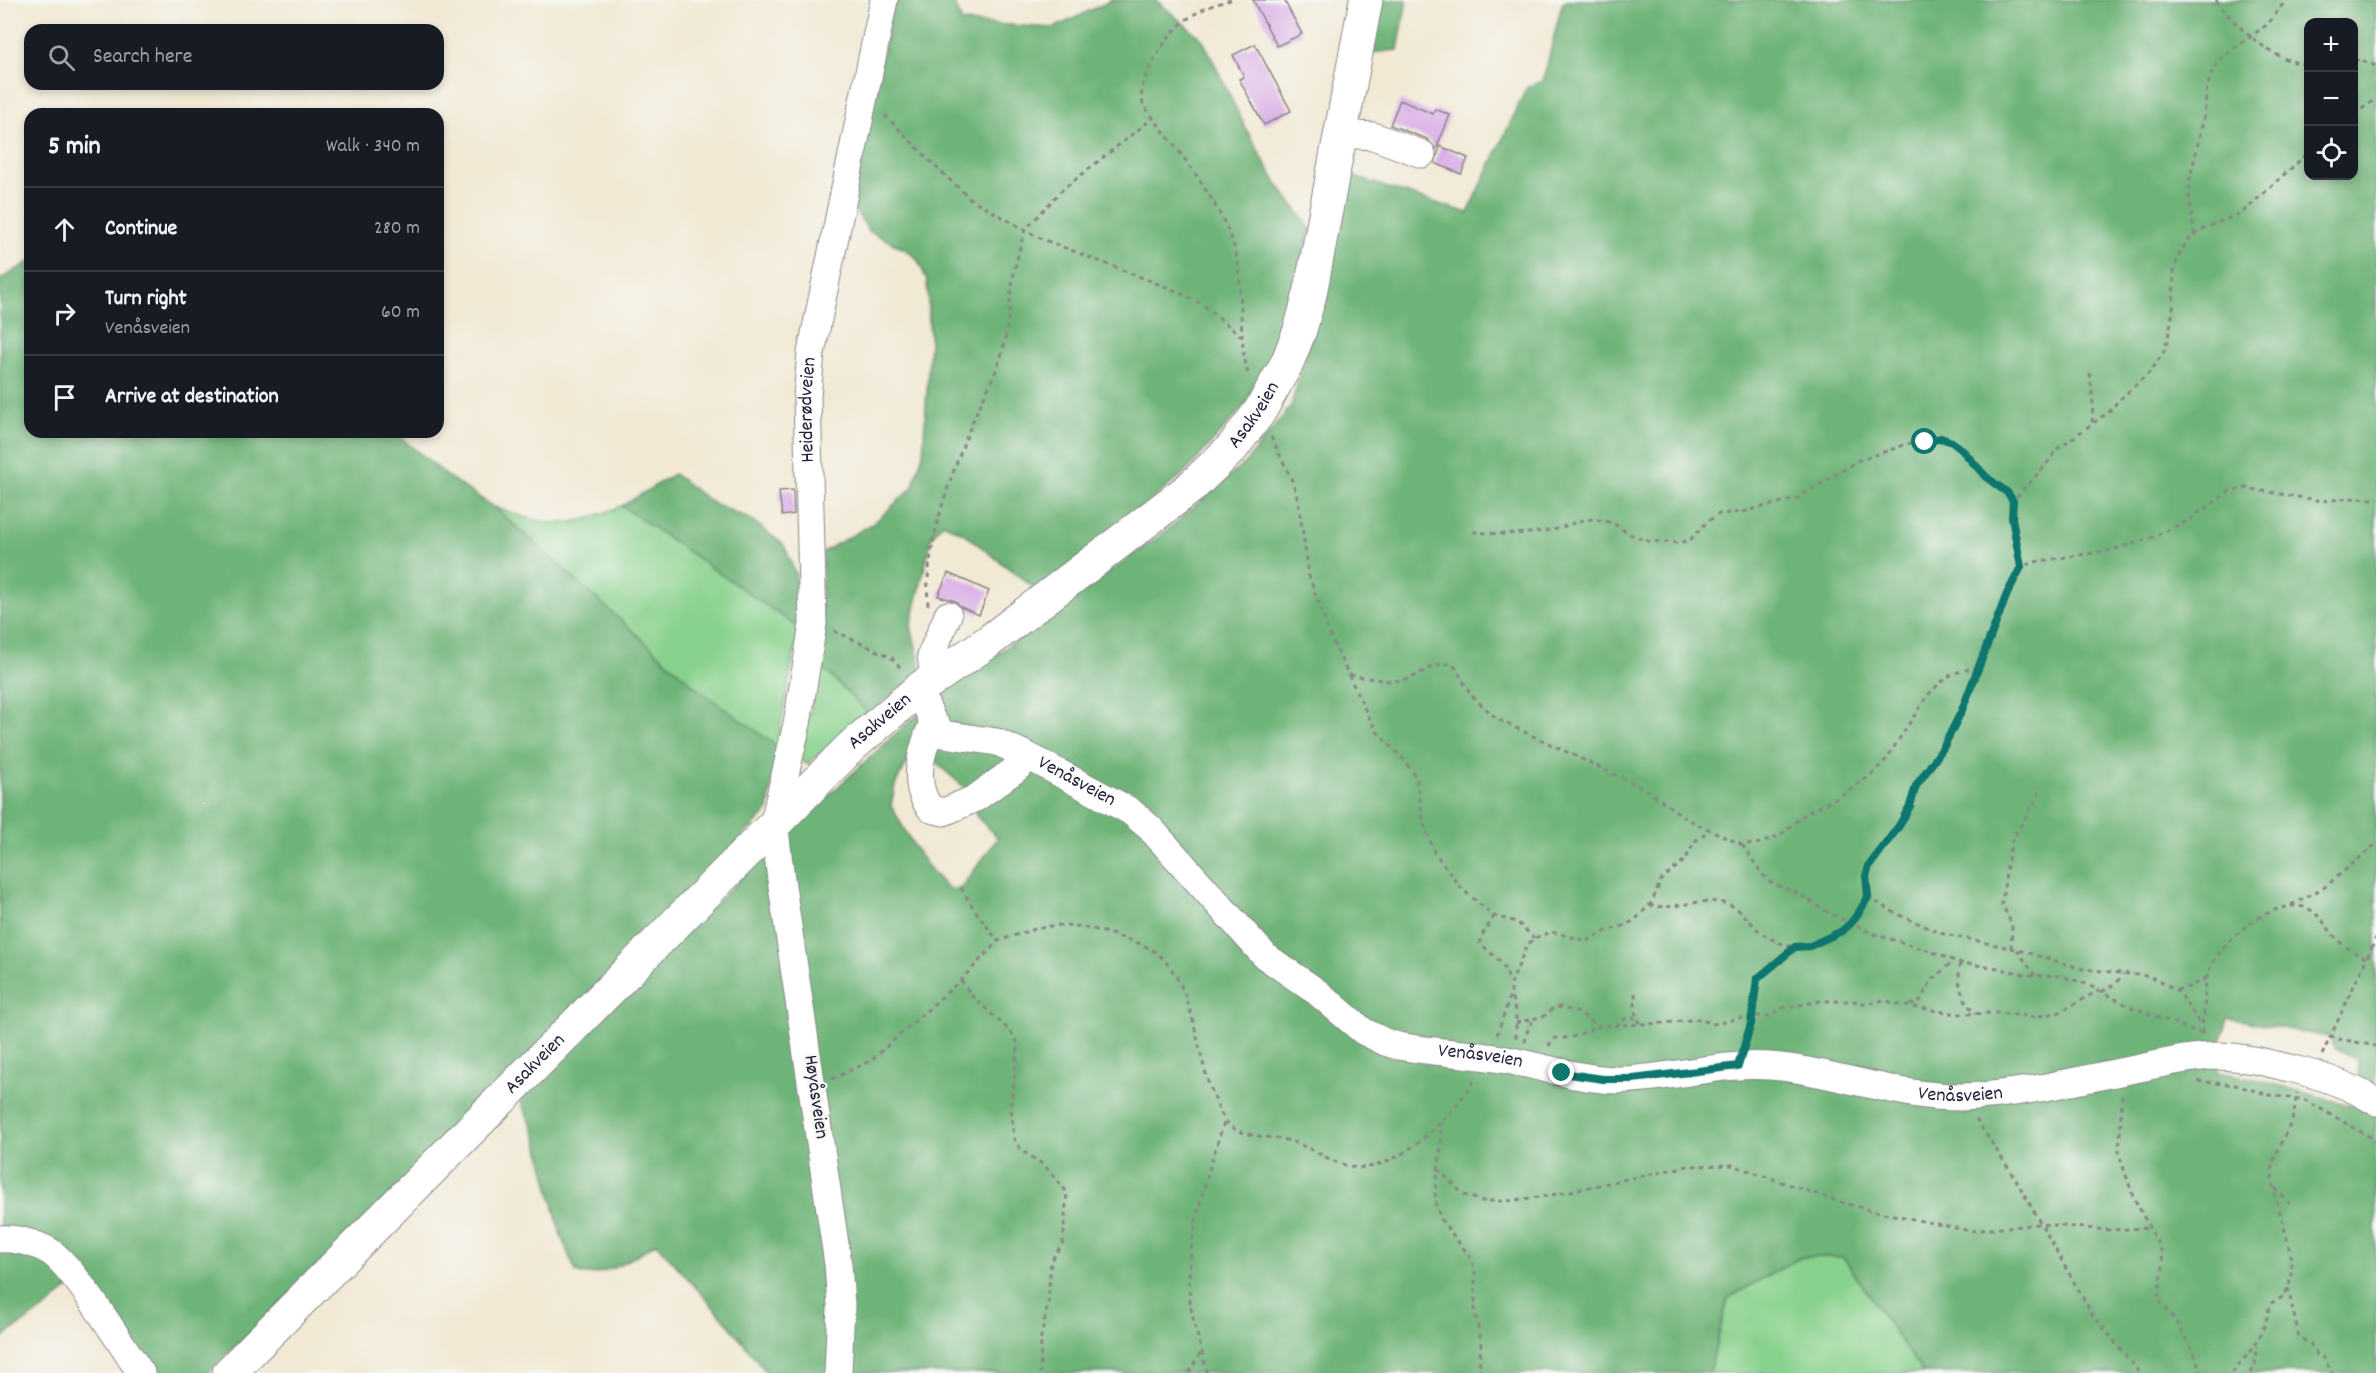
<!DOCTYPE html>
<meta charset="utf-8">
<style>
:root{--surface:#171b24;--page:#242831;--text:#f1f3f6;--muted:#9ea1a6;--line:#363941}
body{margin:0;font-family:Dekko,sans-serif;background:var(--page);color:var(--text)}
.controls{position:absolute;right:18px;top:18px;display:grid;overflow:hidden;border-radius:12px;box-shadow:0 3px 9px #0003}
.controls button{width:54px;height:54px;display:grid;place-items:center;padding:0;border:0;border-bottom:2px solid var(--line);background:var(--surface);color:var(--text);font:30px sans-serif}
.stop{position:absolute;width:18px;height:18px;margin:-14px;border:4px solid #0f766e;border-radius:50%;background:#fff}
.stop.end{background:#0f766e;border-color:#fff;box-shadow:0 2px 6px #0008}
.list{margin:0;padding:0;list-style:none}
h2{display:flex;justify-content:space-between;align-items:center;height:78px;margin:0;padding:0 24px;font-size:26px}
h2 small{font-size:20px;font-weight:400;color:var(--muted)}
.list li{display:grid;grid-template-columns:39px 1fr auto;gap:18px;align-items:center;box-sizing:border-box;height:84px;padding:0 24px;border-top:2px solid var(--line)}
.list b{display:block;font-size:22px;white-space:nowrap}
.list p{margin:0;font-size:20px;white-space:nowrap;color:var(--muted)}
.list em{font-size:20px;font-style:normal;color:var(--muted)}
.icon{flex:none;width:33px;height:33px;fill:none;stroke:currentColor;stroke-width:2;stroke-linecap:round;stroke-linejoin:round}
.map{position:relative;flex:none;width:2376px;height:1373px;overflow:hidden}
.search{position:absolute;background:var(--surface);box-shadow:0 3px 9px #0003;left:24px;top:24px;width:420px;height:66px;display:flex;align-items:center;gap:15px;box-sizing:border-box;padding:0 21px;border-radius:18px;color:var(--muted);font-size:22px}
.panel{position:absolute;background:var(--surface);box-shadow:0 3px 9px #0003;left:24px;top:108px;width:420px;height:330px;border-radius:18px}
.map>svg:first-child{display:block}
.green{fill:#89d28d;stroke:#567a64;stroke-width:1.5}
.forest{fill:#6eb478;stroke:#486b5a;stroke-width:1.5;fill-rule:evenodd}
.building{fill:#d9aae6}
.lines{fill:none;stroke-linecap:round;stroke-linejoin:round}
.minor-casing{stroke:#8a8688;stroke-width:29}
.major-casing{stroke:#8a8688;stroke-width:35}
.path{stroke:#8a8688;stroke-width:3;stroke-dasharray:4.5 4.5;stroke-linecap:butt}
.minor{stroke:#fff;stroke-width:27}
.major{stroke:#fff;stroke-width:33}
.route{stroke:#0f766e;stroke-width:8}
.labels{text-anchor:middle;dominant-baseline:central;stroke-width:4.5;stroke-linejoin:round;paint-order:stroke}
.street-label{font-size:20px;fill:#22223b;stroke:#f6f6f2}
</style>
<div class="map">
<svg width="2376" height="1373" viewBox="0 0 2376 1373">
<rect width="100%" height="100%" fill="#f6f6f2"/>
<filter id="ink" filterUnits="userSpaceOnUse"><feTurbulence type="fractalNoise" baseFrequency=".0167" numOctaves="2"/><feDisplacementMap in="SourceGraphic" scale="12" xChannelSelector="R" yChannelSelector="G"/><feConvolveMatrix kernelMatrix="1 2 1 2 8 2 1 2 1" color-interpolation-filters="sRGB"/></filter>
<filter id="wash" filterUnits="userSpaceOnUse"><feTurbulence type="fractalNoise" baseFrequency=".008" numOctaves="4" result="noise"/><feDisplacementMap in="SourceGraphic" scale="24" xChannelSelector="R" yChannelSelector="G"/><feGaussianBlur stdDeviation="1.35" result="paint"/><feColorMatrix in="noise" values="0 0 0 0 0 0 0 0 0 0 0 0 0 0 0 0 0 1.4 0 .05"/><feComposite in="paint" operator="in"/></filter>
<g filter="url(#wash)">
<rect width="100%" height="100%" fill="#f1e9d4"/>
<!-- green -->
<path class="green" d="M622 506 799 628 777 746 700 691 494 507C515 514 541 524 563 523 584 522 603 513 622 506Z
M819 664 868 713 807 764 801 760Z
M1801 1257H1843L1923 1373H1709L1728 1298Z"/>
<!-- forest -->
<path class="forest" d="M893 0H952L962 22 1054 28 1112 0H1156L1203 40 1246 129 1276 182 1311 230 1270 358 1244 406 1185 473 1038 591 963 533 943 523 932 536 911 626 922 673 868 713 819 664 823 552 874 523 912 488 923 454 930 340 927 280 917 259 906 250 869 231 853 207Z
M1379 0H1407L1398 50 1370 53Z
M1567 0H2376V1373H1923L1843 1257H1801L1728 1298 1709 1373H767L725 1320 656 1243C635 1256 601 1282 576 1272L561 1236 536 1135 520 1100 757 862 906 724 979 667 1167 530 1245 463 1291 406 1320 305 1351 176 1468 213 1527 87 1543 81 1562 4ZM2308 22H2354V176H2308ZM915 748 922 750 976 798V816L998 838 961 888 951 890C924 868 907 835 891 805L895 785ZM2228 1018 2329 1037 2335 1048 2357 1059 2360 1092 2353 1106 2247 1077 2218 1072V1051Z
M30 261V432H394L451 479 494 507 700 691 777 746 768 811 332 1253 208 1373H154L82 1276 51 1304 3 1337 0 1345V280Z
M674 474 711 502 750 519 784 545 796 575 799 628 622 506Z"/>
<g id="blocks">
<!-- building -->
<path class="building" d="M1253 0H1284L1302 34 1277 46Z
M1255 44 1291 111 1264 125 1239 79 1244 77 1233 55Z
M1400 100 1433 114 1435 109 1450 115 1436 149 1427 139 1390 125Z
M1440 146 1468 158 1461 174 1435 163Z
M793 490 794 514 782 516 779 491Z
M948 573 989 591 979 615 961 607 955 601 938 596Z"/>
</g>
</g>
<g filter="url(#ink)">
<use href="#blocks" fill-opacity="0" stroke="#8a8688" stroke-width="1.5"/>
<g class="lines">
<defs>
<g id="minor">
<path d="M1340 134 1373 136 1422 154"/>
<path d="M934 679 931 655 948 615"/>
<path id="s1" d="M919 689 933 722 943 734 997 742 1026 755 1130 811 1150 828 1265 956 1317 992 1363 1031 1385 1042 1398 1046C1436 1053 1475 1053 1512 1061 1547 1068 1580 1079 1616 1080 1667 1080 1718 1062 1770 1066 1835 1071 1897 1098 1962 1097 2022 1095 2082 1079 2140 1068 2165 1063 2193 1056 2219 1056 2245 1057 2268 1063 2293 1069 2323 1076 2350 1085 2376 1102"/>
<path d="M933 722C922 749 910 784 931 809L944 812 976 798 1020 766 1026 755"/>
<path d="M0 1239C15 1238 35 1243 49 1251 73 1265 122 1346 141 1373"/>
<path id="s2" d="M838 1373 841 1305 838 1264 781 879 774 822 797 724 813 624 807 397 811 353 884 0"/>
</g>
<g id="major">
<path id="s3" d="M229 1373 852 746 919 689 988 642 1190 488 1232 448 1260 411 1287 363 1300 330 1310 294 1366 0"/>
</g>
</defs>
<!-- minor casing -->
<use href="#minor" class="minor-casing"/>
<!-- major casing -->
<use href="#major" class="major-casing"/>
<!-- path -->
<path class="path" d="M1231 0C1189 10 1170 29 1151 66 1144 78 1138 93 1144 106 1175 147 1230 211 1238 263 1243 300 1238 341 1249 377
M2216 0C2235 26 2274 63 2308 64
M2354 60H2361L2376 66
M2354 114 2376 99
M885 115 940 171 971 199 1025 230 1062 190 1153 118
M2194 235 2189 194 2190 179 2204 117 2207 87 2213 70 2222 57 2268 24 2286 0
M2090 373 2093 404 2092 423
M1271 437 1291 478 1298 499 1309 576 1331 638 1370 720 1379 734 1405 761 1416 777 1424 824 1434 852 1463 890 1494 916 1517 922 1534 938
M1473 532 1503 534 1529 533 1557 529 1582 520 1595 519 1613 523 1629 534 1648 541 1679 543 1690 540 1708 521 1719 514 1743 512 1798 498 1857 461 1913 442 1941 438 1957 446 1986 477 2008 493 2013 501
M2021 567 2012 518 2013 501 2045 466 2057 449 2110 411 2117 402 2152 370 2164 351 2168 338 2173 311 2174 271 2178 257 2187 241 2203 229 2243 212 2308 153
M928 605C924 546 950 478 972 423 981 401 994 379 1001 356 1007 337 1008 320 1010 301 1012 277 1018 253 1025 230L1042 239 1174 290 1202 304 1242 337
M834 631 891 657 902 670
M1350 675C1366 677 1386 683 1402 680 1421 677 1434 659 1454 665L1471 695 1497 719 1647 790 1687 819 1742 845 1760 843 1779 836 1806 813 1837 798 1871 775 1885 761 1927 696 1938 685 1952 674 1978 666
M1742 845 1763 875 1770 882 1799 894 1827 912 1874 934 1930 951 1960 963 1993 967 2027 975 2061 976 2086 984 2131 1007 2203 1034
M961 888 976 912 998 941C1050 924 1062 918 1117 936 1129 940 1144 944 1155 952 1192 979 1195 1042 1209 1084 1214 1096 1218 1110 1226 1121 1239 1139 1270 1135 1290 1141 1311 1147 1331 1163 1353 1167 1396 1175 1459 1111 1476 1076
M1868 897 1897 914 1940 933 2015 949 2083 969 2147 976 2161 981 2180 993 2201 1026
M1649 905C1676 912 1703 894 1730 905 1742 910 1748 920 1757 929 1769 940 1791 950 1807 947 1831 943 1862 921 1868 896 1871 885 1864 877 1869 866 1877 851 1890 839 1899 825 1908 811 1910 797 1917 784 1924 772 1934 762 1941 750 1948 740 1953 729 1958 718 1982 669 1993 614 2021 567L2034 562 2112 550 2153 537 2189 520 2230 491 2246 488 2322 501 2352 498 2376 499
M2291 905 2325 887 2376 844
M1494 916 1481 937 1480 943 1502 963 1511 984
M2011 948 2012 925 2002 904 2007 864 2012 840 2038 797 2039 786
M2017 950 2035 975
M1960 963C1957 983 1961 999 1976 1014
M961 980 971 995 1011 1032 1018 1044 1011 1106 1014 1139 1022 1151 1044 1165 1067 1192 1063 1243 1051 1261 1048 1304 1041 1337 1040 1373
M2177 990 2189 987 2206 978
M2102 992 2117 982 2123 974
M1635 993V1012L1640 1024
M1910 1005 1920 1001 1931 981 1953 961
M1516 1023 1544 1016 1553 1008 1559 1007 1580 1013 1598 1026
M1616 1026 1626 1018H1636
M2203 1033C2200 1024 2204 1019 2204 1011 2205 995 2204 980 2211 966 2224 939 2272 899 2303 907 2319 911 2326 927 2336 938 2344 947 2356 954 2366 958
M1497 1035 1510 996
M2329 1037 2376 1046
M1516 1038V1014L1511 994V984L1526 947 1534 938 1552 932 1587 941 1606 931 1623 926 1635 920 1652 902 1661 880 1685 860 1695 841 1710 830
M1525 1042 1527 1032 1533 1019
M1745 1043 1751 1024 1757 979 1793 948
M1549 1046 1551 1041 1556 1038H1570L1599 1026 1665 1023 1700 1019 1713 1024 1751 1016H1769L1783 1008 1821 1001H1855L1868 1004 1884 1000 1901 1005 1957 1014 1998 1013 2034 1017 2060 1012 2098 991
M2322 1055 2376 938
M832 1079 870 1061 961 980 998 941
M2198 1081 2235 1085 2270 1095 2305 1100 2370 1137 2376 1142
M2122 1095 2119 1154 2133 1196 2162 1252 2163 1269 2158 1298 2175 1320 2194 1352 2201 1373
M1976 1119 2015 1178 2092 1314 2140 1373
M1441 1121V1148L1435 1192 1436 1206 1442 1221 1471 1258 1475 1272V1313L1481 1341 1479 1373
M1438 1169 1464 1195 1483 1201H1507L1547 1196 1688 1166 1732 1165 1834 1200 1869 1210 1971 1231 2040 1224 2108 1230 2149 1228
M2275 1188 2290 1204
M2288 1288 2299 1337 2310 1344 2317 1355 2324 1358 2332 1373
M1189 1373 1201 1352
M1207 1373C1202 1349 1193 1325 1190 1301 1185 1240 1206 1177 1225 1120
M2232 1373C2254 1346 2263 1339 2270 1304 2274 1301 2278 1300 2282 1297 2308 1269 2271 1204 2272 1172 2273 1153 2285 1137 2292 1120 2295 1112 2295 1102 2297 1093
M2251 1373 2255 1364 2256 1346"/>
<!-- minor -->
<use href="#minor" class="minor"/>
<!-- major -->
<use href="#major" class="major"/>
</g>
</g>
<g class="lines" filter="url(#ink)">
<!-- route -->
<path class="route" d="M1562 1073 1603 1079H1633L1738 1066 1751 1024 1757 979 1795 947 1810 946 1842 931 1851 923 1861 909 1868 897 1866 876 1869 866 1899 826 1910 806 1916 786 1943 748 1962 710 2007 594 2021 567 2012 518 2013 501 2008 493 1986 477 1962 450 1952 442 1941 438 1925 442"/>
</g>
<g class="labels">
<!-- street labels -->
<g class="street-label">
<text stroke="none"><textPath href="#s2" startOffset="972">Heiderødveien</textPath></text>
<text stroke="none"><textPath href="#s3" startOffset="1407">Asakveien</textPath></text>
<text stroke="none"><textPath href="#s3" startOffset="921">Asakveien</textPath></text>
<text stroke="none"><textPath href="#s1" startOffset="195">Venåsveien</textPath></text>
<text stroke="none"><textPath href="#s1" startOffset="699">Venåsveien</textPath></text>
<text stroke="none"><textPath href="#s3" startOffset="435">Asakveien</textPath></text>
<text stroke="none"><textPath href="#s1" startOffset="1185">Venåsveien</textPath></text>
<text transform="translate(815 1097) rotate(82)">Høyåsveien</text>
</g>
</g>
</svg>
<div class="controls">
<button>+</button>
<button>−</button>
<button><svg class="icon" aria-label="locate" viewBox="0 0 24 24"><circle cx="12" cy="12" r="6"/><path d="M12 2v4M12 18v4M2 12h4M18 12h4"/></svg></button>
</div>
<div class="stop" style="left:1925px;top:442px"></div>
<div class="stop end" style="left:1562px;top:1073px"></div>
<div class="search"><svg class="icon" aria-label="search" viewBox="0 0 24 24"><circle cx="10" cy="10" r="6"/><path d="M15 15l6 6"/></svg>Search here</div>
<section class="panel">
<h2>5 min<small>Walk · 340 m</small></h2>
<ul class="list">
<li><svg class="icon" aria-label="ahead" viewBox="0 0 24 24"><path d="M12 20V5M6 11l6-6 6 6"/></svg><div><b>Continue</b></div><em>280 m</em></li>
<li><svg class="icon" aria-label="right" viewBox="0 0 24 24"><path d="M7 20v-9h11M14 6l5 5-5 5"/></svg><div><b>Turn right</b><p>Venåsveien</p></div><em>60 m</em></li>
<li><svg class="icon" aria-label="arrive" viewBox="0 0 24 24"><path d="M6 21V4h12l-3 4 3 4H6"/></svg><div><b>Arrive at destination</b></div></li>
</ul>
</section>
</div>
